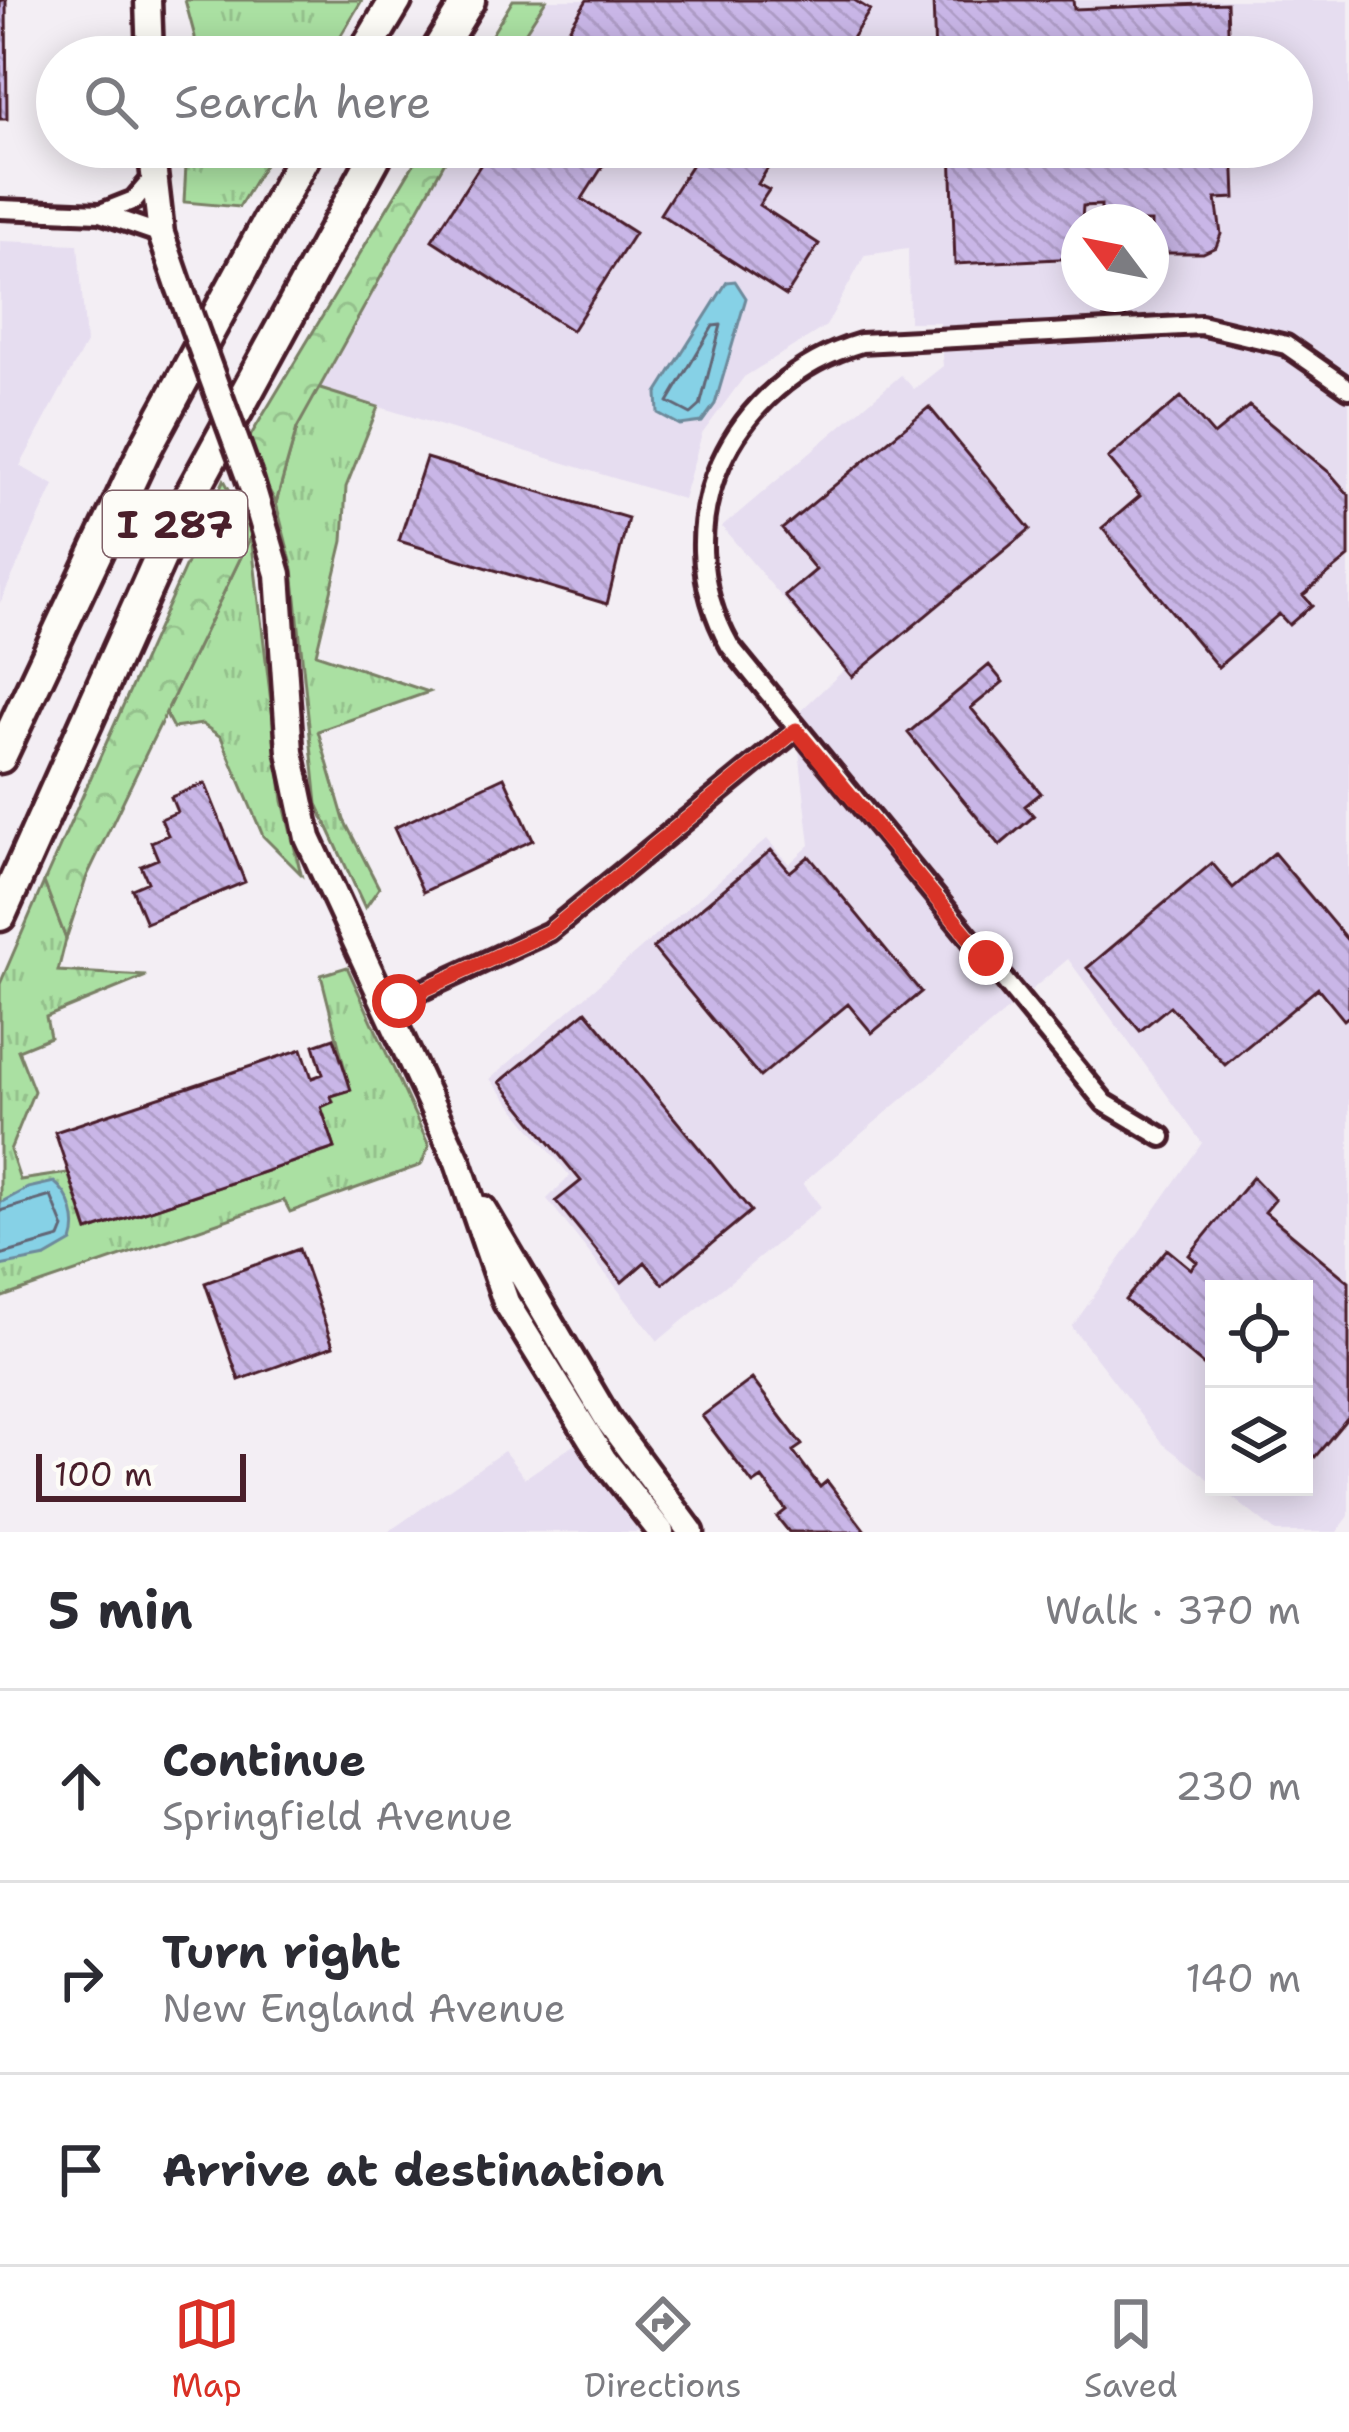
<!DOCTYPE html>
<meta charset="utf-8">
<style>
:root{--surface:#fff;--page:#f7f7f7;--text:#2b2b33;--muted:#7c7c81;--line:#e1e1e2;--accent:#d93025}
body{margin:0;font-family:"Shantell Sans",sans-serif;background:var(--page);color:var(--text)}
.controls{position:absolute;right:36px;bottom:36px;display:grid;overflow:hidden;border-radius:0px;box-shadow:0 6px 30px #0003}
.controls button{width:108px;height:108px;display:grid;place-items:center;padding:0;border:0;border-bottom:3px solid var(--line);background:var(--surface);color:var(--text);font:60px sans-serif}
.compass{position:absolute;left:1061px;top:204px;width:108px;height:108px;border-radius:50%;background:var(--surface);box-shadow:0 6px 30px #0003;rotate:302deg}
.scale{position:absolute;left:36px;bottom:30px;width:210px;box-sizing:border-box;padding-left:12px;border:6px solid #4a1f2b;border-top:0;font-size:33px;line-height:42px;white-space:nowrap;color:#4a1f2b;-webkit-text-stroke:9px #fdfcf7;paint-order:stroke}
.stop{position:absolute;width:36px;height:36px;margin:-27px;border:9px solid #d93025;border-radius:50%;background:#fff}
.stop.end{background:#d93025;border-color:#fff;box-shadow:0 3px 12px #0008}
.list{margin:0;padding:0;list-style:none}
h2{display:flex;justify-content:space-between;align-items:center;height:156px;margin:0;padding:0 48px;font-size:51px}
h2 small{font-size:39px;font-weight:400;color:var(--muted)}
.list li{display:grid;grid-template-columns:78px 1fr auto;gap:36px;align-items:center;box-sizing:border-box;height:192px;padding:0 48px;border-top:3px solid var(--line)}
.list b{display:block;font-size:45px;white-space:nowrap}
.list p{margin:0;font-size:39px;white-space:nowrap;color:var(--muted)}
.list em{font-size:39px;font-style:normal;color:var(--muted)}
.icon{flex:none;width:66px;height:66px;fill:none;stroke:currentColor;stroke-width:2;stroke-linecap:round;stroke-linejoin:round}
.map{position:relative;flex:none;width:1349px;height:1532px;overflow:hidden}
.search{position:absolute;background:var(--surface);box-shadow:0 6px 30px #0003;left:36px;right:36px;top:36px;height:132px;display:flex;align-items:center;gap:30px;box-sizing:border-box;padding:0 42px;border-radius:66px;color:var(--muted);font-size:45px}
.sheet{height:732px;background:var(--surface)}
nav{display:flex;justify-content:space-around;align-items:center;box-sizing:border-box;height:168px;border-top:3px solid var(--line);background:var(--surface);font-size:33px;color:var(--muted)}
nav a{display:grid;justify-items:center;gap:6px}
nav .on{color:var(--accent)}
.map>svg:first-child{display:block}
.built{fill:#e6ddf0;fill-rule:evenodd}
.grass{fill:url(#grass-tufts);stroke:#7a8066;stroke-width:3}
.forest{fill:url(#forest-crowns);stroke:#7a8066;stroke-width:3}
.water{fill:#86d1e6;stroke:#6e8a9b;stroke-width:3}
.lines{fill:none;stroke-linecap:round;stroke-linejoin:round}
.shore{stroke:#626676;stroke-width:3}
.building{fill:url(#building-back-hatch);stroke:#4a1f2b;stroke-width:3}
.street-casing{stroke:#4a1f2b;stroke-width:26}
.secondary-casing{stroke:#4a1f2b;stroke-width:33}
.highway-casing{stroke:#4a1f2b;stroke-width:39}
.street{stroke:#fdfcf7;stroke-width:16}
.secondary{stroke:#fdfcf7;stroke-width:24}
.highway{stroke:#fdfcf7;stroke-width:30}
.secondary-bridge-casing{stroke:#4a1f2b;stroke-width:33;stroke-linecap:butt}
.secondary-bridge{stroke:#fdfcf7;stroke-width:24}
.route{stroke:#d93025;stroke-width:15}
.labels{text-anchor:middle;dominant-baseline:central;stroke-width:12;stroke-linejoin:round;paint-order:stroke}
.shield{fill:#fdfcf7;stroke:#806168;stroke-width:3}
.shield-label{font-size:39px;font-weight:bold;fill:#4a1f2b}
</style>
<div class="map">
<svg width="1349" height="1532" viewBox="0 0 1349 1532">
<defs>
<pattern id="grass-tufts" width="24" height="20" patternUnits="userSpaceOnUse" patternTransform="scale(3)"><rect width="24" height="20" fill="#aae0a2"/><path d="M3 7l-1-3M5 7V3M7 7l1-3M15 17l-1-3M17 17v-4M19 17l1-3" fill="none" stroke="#94c08c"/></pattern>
<pattern id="forest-crowns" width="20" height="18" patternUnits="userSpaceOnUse" patternTransform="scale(3)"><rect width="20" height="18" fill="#aae0a2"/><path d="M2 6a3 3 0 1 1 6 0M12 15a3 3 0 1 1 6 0" fill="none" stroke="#94c08c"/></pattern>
<pattern id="building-back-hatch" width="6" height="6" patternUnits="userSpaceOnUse" patternTransform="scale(3)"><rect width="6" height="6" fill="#c9b6e7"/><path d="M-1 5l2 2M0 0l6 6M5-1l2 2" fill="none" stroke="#ae9cc6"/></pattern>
</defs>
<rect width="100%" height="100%" fill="#f3eef4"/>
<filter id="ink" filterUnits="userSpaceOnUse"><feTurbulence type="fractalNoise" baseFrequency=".00833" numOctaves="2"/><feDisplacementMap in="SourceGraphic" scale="24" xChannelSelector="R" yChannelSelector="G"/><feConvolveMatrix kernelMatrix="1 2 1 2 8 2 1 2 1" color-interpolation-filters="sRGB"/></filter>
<g filter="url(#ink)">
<!-- built -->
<path class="built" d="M546 0H1349V1516L1337 1532H1276L1219 1487H1304V1289H1214V1483L1162 1443 1072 1327 1202 1143 1068 959 803 1183 821 1207 658 1341 547 1199 570 1176 490 1079 767 839 789 864 810 845 795 716 844 670 722 527 901 375 914 389 943 366 939 322H909L908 249 865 255 826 326 744 377 702 434 683 499 317 388 453 147H1292V57H509ZM1079 222H1151V294H1079Z
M0 241 78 244 86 343 20 466 54 485 0 603Z
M575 1444 646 1532H388L504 1451 525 1478Z"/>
<!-- grass -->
<path class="grass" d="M185 0H362L328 57H194L195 37Z
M187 147H275L239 207 184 202Z
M317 388 378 407 346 487 343 541 316 654 429 692 318 731 344 820 379 888 365 908 317 804 293 569 276 503 297 428Z
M251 536 283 801 301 874 263 836 221 737 202 724 173 728 165 713Z
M44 882 66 939 58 971 146 976 46 1017 50 1037 18 1050 34 1091 10 1150 20 1180 68 1173 88 1231 335 1148 321 1107 332 1102 331 1096 350 1090 321 975 347 967 429 1146 421 1165 290 1212 284 1200 0 1298V984Z"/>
<!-- forest -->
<path class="forest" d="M513 0H546L509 57H478Z
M424 147H453L297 428 276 503 245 445Z
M224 480 253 532 87 876 66 939 44 882Z"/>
<!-- water -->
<path class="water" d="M735 281 746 298 715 404 702 422 680 425 658 413 657 393 727 282Z
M54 1182C71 1195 79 1222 72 1242L46 1257 0 1266V1203L28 1188Z"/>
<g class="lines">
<!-- shore -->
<path class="shore" d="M721 325 700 406 691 414 668 402 713 326Z
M0 1211 51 1196 64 1228 60 1238 0 1255"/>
</g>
<!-- building -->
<path class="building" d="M0 0H6L7 119H0Z
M587 0H854L870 10 840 57H551Z
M933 0H1073L1074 9 1227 3 1229 57H935Z
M492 147H615L582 199 635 233 572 331 432 240Z
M703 147H781L758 184 769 190 759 205 819 244 786 296 660 214Z
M951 147H1233L1235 198 1216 199 1221 234 1216 247 1203 253H1151V222H1101V205L1083 206 1079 258 955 264Z
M1181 397 1214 435 1249 406 1330 473 1349 495V557L1303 595 1312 605 1289 625 1279 614 1218 667 1102 528 1140 496 1108 458Z
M929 407 1030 529 852 677 785 596 816 570 782 529Z
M426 458 628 518 607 604 399 541Z
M989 665 1003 682 971 708 1041 793 1025 806 1034 816 1000 845 908 733Z
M504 777 533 840 423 892 394 828Z
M205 783 245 882 146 923 132 889 148 882 141 866 158 859 151 842 168 835 161 819 177 812 171 797Z
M771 850 790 872 809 856 921 992 872 1033 848 1004 760 1077 653 948Z
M1274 853 1349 942V1016L1344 1020 1318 988 1225 1065 1170 1006 1140 1031 1087 968 1212 863 1233 888Z
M586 1011 751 1211 663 1284 645 1262 622 1282 556 1201 581 1181 500 1082Z
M334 1038 351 1090 331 1096 333 1102 321 1107 335 1148 88 1231 55 1132 302 1049 312 1078 323 1074 314 1045Z
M1253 1177 1275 1200 1265 1212 1349 1282V1416L1315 1457 1304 1448V1289H1214V1374L1125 1300 1167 1249 1191 1269 1197 1262 1189 1255Z
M299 1249 333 1346 239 1380 205 1283Z
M752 1379 802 1445 793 1451 820 1487 827 1481 866 1532H789L777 1517 786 1510 762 1478 753 1484 702 1416Z"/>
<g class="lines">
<defs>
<path id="street" d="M0 209 100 213 161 234
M101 213 134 200 152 179
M384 1008 549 932 796 730
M1162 1137 1105 1103 730 646C661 523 731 381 861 343L1201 325 1286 345 1349 389"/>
<path id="secondary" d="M148 0 150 57
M151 147 161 234 179 286
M251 483 278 574 290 752 308 838 458 1162 506 1302 604 1460 661 1532
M483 1209 608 1420 691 1532"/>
<path id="highway" d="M362 57 396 0
M434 57 469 0
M0 757 144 451 309 147
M0 915 176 522 380 147"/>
</defs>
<!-- street casing -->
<use href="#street" class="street-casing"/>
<!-- secondary casing -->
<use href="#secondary" class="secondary-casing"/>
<!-- highway casing -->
<use href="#highway" class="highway-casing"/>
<!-- street -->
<use href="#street" class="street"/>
<!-- secondary -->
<use href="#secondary" class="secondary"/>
<!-- highway -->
<use href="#highway" class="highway"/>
<defs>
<path id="secondary-bridge" d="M179 286 251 483"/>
</defs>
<!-- secondary-bridge casing -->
<use href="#secondary-bridge" class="secondary-bridge-casing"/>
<!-- secondary-bridge -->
<use href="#secondary-bridge" class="secondary-bridge"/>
</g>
</g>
<g class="lines" filter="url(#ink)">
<!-- route -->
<path class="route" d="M399 1001 549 932 796 730 986 958"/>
</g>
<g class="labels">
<!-- shield labels -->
<rect class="shield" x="103" y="491" width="144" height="66" rx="9"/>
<g class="shield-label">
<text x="175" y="524">I 287</text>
</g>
</g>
</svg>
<div class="controls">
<button><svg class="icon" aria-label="locate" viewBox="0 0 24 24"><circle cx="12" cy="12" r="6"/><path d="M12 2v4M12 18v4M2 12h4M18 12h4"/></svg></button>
<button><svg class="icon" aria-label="layers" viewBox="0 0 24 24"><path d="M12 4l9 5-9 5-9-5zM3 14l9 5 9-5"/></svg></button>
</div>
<svg class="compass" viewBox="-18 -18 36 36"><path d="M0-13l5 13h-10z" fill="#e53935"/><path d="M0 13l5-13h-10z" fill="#7c7c81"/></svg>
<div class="scale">100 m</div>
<div class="stop" style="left:399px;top:1001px"></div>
<div class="stop end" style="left:986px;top:958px"></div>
<div class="search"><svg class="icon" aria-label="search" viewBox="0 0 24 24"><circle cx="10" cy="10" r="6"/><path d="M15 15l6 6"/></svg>Search here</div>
</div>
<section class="sheet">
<h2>5 min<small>Walk · 370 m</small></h2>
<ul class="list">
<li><svg class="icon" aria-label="ahead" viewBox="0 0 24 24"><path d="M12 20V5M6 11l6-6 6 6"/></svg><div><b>Continue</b><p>Springfield Avenue</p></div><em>230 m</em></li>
<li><svg class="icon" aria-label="right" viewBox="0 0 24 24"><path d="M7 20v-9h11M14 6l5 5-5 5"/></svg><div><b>Turn right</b><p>New England Avenue</p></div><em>140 m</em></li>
<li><svg class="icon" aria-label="arrive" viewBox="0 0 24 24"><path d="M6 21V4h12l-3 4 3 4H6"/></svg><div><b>Arrive at destination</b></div></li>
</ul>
</section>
<nav>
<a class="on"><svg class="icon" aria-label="map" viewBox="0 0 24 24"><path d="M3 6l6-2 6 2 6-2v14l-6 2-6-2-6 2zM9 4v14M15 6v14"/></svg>Map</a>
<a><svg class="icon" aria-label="directions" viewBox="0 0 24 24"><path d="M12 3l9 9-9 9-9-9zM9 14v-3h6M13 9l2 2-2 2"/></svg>Directions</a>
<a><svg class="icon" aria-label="saved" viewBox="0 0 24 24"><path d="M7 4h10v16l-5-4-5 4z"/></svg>Saved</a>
</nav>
